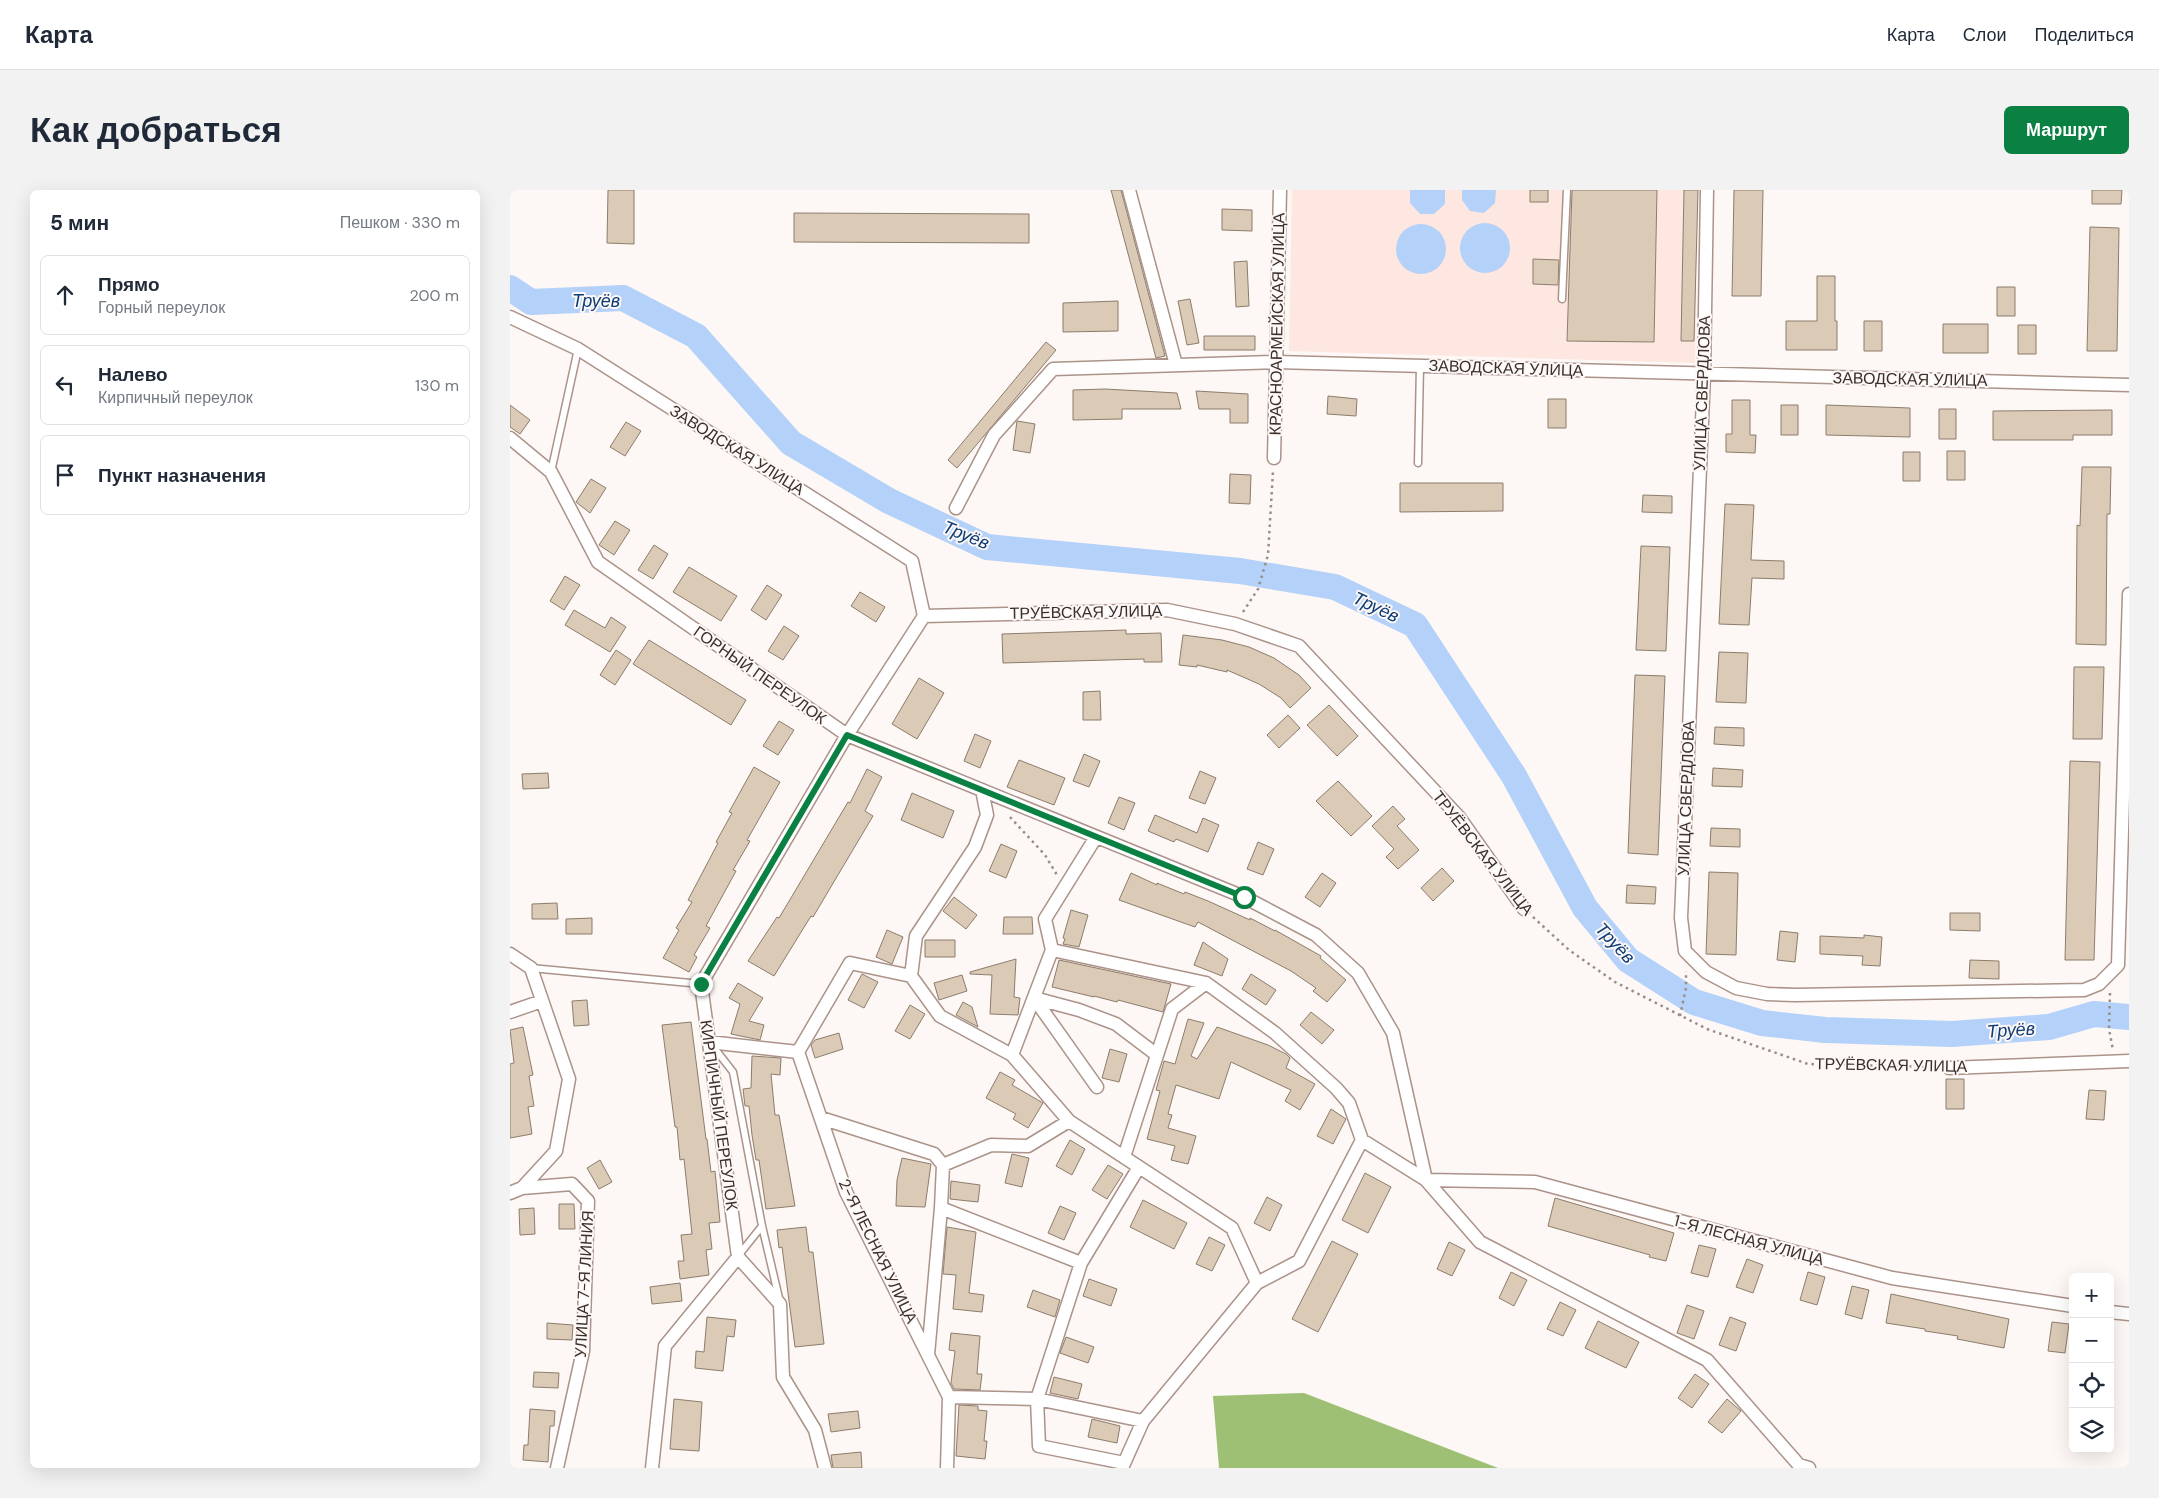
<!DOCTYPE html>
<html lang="ru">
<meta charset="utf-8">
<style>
:root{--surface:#fff;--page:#f2f2f3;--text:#1f2937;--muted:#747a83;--line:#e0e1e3;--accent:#0b8043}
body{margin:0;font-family:"DM Sans",sans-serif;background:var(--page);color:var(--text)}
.controls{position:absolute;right:15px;bottom:15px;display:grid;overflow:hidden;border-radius:8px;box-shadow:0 5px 20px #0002}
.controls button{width:45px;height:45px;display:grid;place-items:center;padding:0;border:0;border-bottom:1px solid var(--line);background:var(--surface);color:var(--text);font:25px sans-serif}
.stop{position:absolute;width:15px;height:15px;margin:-11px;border:4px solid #0b8043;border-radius:50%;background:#fff}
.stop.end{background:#0b8043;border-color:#fff;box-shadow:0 1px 5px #0008}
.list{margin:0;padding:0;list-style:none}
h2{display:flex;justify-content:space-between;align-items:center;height:65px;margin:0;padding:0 20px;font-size:21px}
h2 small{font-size:16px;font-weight:400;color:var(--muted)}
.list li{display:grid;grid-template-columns:32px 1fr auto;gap:15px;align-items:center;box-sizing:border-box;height:80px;margin:0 10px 10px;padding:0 10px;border:1px solid var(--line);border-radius:8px}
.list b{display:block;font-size:19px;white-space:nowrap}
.list p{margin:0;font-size:16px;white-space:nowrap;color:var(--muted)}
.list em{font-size:16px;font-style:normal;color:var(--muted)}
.icon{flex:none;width:28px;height:28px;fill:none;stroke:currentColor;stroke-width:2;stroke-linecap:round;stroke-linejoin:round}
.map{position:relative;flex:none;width:1619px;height:1278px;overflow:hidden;border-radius:8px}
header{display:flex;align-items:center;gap:30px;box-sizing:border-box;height:70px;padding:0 25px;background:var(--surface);border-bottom:1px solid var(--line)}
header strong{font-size:24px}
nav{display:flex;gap:28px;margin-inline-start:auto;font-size:18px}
.intro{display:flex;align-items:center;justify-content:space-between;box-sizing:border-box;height:120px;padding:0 30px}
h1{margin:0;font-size:35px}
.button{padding:12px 22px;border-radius:8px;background:var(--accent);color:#fff;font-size:18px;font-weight:700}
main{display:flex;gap:30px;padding:0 30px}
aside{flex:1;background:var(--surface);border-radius:8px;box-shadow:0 5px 20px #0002}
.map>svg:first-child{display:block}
.built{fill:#fde7e0}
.forest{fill:#9dc074}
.water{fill:#b3d1f9}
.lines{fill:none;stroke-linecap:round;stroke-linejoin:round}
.river{stroke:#b3d1f9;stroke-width:26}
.building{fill:#dacab6;stroke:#8c7d6b}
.service-casing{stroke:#ab9389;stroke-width:9}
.minor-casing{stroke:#ab9389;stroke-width:15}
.path{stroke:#968e8a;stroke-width:2.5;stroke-dasharray:2.5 4;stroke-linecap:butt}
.service{stroke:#fff;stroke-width:6}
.minor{stroke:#fff;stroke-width:12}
.route{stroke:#0b8043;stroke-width:6}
.labels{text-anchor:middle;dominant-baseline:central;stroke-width:4;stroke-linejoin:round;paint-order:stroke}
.street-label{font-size:16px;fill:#3a302c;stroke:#fdf7f5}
.water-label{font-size:18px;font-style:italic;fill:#0b3d77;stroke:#fdf7f5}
</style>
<header>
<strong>Карта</strong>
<nav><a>Карта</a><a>Слои</a><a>Поделиться</a></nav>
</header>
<div class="intro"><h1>Как добраться</h1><a class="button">Маршрут</a></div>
<main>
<aside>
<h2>5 мин<small>Пешком · 330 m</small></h2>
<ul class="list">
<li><svg class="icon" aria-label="ahead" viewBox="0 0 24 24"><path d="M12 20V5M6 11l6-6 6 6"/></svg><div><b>Прямо</b><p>Горный переулок</p></div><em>200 m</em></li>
<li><svg class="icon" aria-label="left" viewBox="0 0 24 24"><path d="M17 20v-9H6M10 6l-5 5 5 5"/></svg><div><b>Налево</b><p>Кирпичный переулок</p></div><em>130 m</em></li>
<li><svg class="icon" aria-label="arrive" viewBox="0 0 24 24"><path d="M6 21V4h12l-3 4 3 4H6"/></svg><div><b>Пункт назначения</b></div></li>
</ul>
</aside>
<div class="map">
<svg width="1619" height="1278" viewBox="0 0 1619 1278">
<rect width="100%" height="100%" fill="#fdf7f5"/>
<!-- built -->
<path class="built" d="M782 0H1187L1185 173 779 161Z"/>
<!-- forest -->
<path class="forest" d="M794 1203 988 1278H709L703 1206Z"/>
<!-- water -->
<path class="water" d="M900 0H935V14L924 24H910L900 13Z
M952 0H986L985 13 974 23 960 21 952 10Z
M950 58a25 25 0 1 1 50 0a25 25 0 1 1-50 0Z
M886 59a25 25 0 1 1 50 0a25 25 0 1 1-50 0Z"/>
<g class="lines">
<!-- river -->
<path class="river" d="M0 98 21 112 113 108 186 146 281 253 379 311 477 357 730 381 825 397 905 435 1004 586 1075 718 1118 770 1184 812 1252 833 1315 840 1442 844 1539 837 1584 824 1619 827"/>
</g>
<!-- building -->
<path class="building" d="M98 0H124V54L97 53Z
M601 0H611L655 166 646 168Z
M1020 0H1038V12H1020Z
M1062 0H1147L1144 152 1057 151Z
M1174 0H1188L1184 151H1171Z
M1224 0H1253L1251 106H1222Z
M1582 0H1612L1611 14H1582Z
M712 19 742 20V41L712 40Z
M284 23 519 24V53L284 52Z
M1580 37 1609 38 1607 161H1577Z
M1023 69 1049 70 1048 95 1023 94Z
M737 71 739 116 726 117 724 72Z
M1307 86H1325V131H1327V160H1276V131H1307Z
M1487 97H1505V126H1487Z
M680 109 689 153 677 155 668 111Z
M608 111V141L553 142V113Z
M1354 131H1372V161H1354Z
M1433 134H1478V163H1433Z
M1508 135H1526V164H1508Z
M694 146H745V160H694Z
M536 152 546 160 447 278 438 270Z
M595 199 667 203 671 219H612V229L563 230V200Z
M686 201 738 204V233H720V219H689Z
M818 206 847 209 846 226 817 224Z
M1038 209H1056V238H1038Z
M1222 210H1240V245H1246L1245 263 1216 262V244H1222Z
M0 215 20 230 10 244 0 237Z
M1271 215H1288V245H1271Z
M1316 215 1400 218V247L1316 245Z
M1429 219H1446V249H1429Z
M1602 220V245H1563V250H1483V221Z
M507 231 525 234 520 263 503 260Z
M116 232 131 241 115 266 100 257Z
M1437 261H1455V290H1437Z
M1393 262H1410V291H1393Z
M1572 277H1601L1600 324H1597L1596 455 1566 454 1567 335 1570 336Z
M720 284 741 285 740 314 719 313Z
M81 289 96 298 80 323 66 312Z
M890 293H993V321L890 322Z
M1133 305 1162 306V323L1132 322Z
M1215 314 1244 315 1241 370 1274 371V389L1242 388 1239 435 1209 434Z
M105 331 120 340 104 365 89 355Z
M144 355 158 364 143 389 128 380Z
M1131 356 1160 357 1156 461 1126 460Z
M179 377 227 406 211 431 163 402Z
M55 386 70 395 54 420 40 411Z
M257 395 272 405 256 430 241 420Z
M350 402 375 417 366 432 341 416Z
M64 420 95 438 101 427 116 437 100 462 55 435Z
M274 436 289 446 273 470 258 461Z
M616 440V444L651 443 652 472H634V469L493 473 492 444Z
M673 445 712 450 739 457 764 468 789 485 801 498 780 518 771 508 749 494 717 480V482L687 475V477L669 475Z
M139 450 236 510 221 535 123 474Z
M106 460 121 470 105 495 90 485Z
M1209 462 1238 463 1236 513 1206 512Z
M1564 477H1594L1592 549H1563Z
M1125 485 1155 486 1148 665 1118 663Z
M409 488 434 503 407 549 382 534Z
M590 501 591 530H573V502Z
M819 515 848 546 827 566 797 535Z
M778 525 790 538 769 558 757 545Z
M269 531 284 540 268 565 253 556Z
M1205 537 1234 538V556L1204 554Z
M465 544 481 551 470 578 454 571Z
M574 564 590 571 579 597 563 591Z
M509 570 555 588 544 615 497 597Z
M1560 571 1590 572 1584 770H1555Z
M244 577 270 592 237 650 240 651 223 680 226 681 196 736 200 738 184 765 187 767 179 782 153 768 169 740 166 738 182 712 178 710 208 653 206 652 222 623 219 622Z
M1203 578 1233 580 1232 597 1202 596Z
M357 579 372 587 355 621 363 626 303 727 301 726 264 786 238 771 267 727 269 728 338 612 340 613Z
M690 581 706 588 695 614 679 608Z
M38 583 39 598 13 599 12 584Z
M828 591 862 626 841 646 806 611Z
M402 603 444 621 433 648 391 630Z
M609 607 625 613 614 640 598 633Z
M883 616 895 629 887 636 909 660 888 679 876 667 884 659 862 636Z
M645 625 687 643 693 628 709 635 698 662 666 649 664 652 638 641Z
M1201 638 1230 639V657L1200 656Z
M748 652 764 659 753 685 737 679Z
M491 654 507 661 496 688 479 681Z
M932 678 944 691 923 711 911 698Z
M1199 682 1228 683 1226 765 1196 764Z
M621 683 647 695V693L674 704 675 702 698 711 740 730V728L765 741V740L811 766 810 768 836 790 817 812 803 801 806 798 781 781 688 732 685 737 609 710Z
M812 683 826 693 810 717 795 707Z
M1117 695 1146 697 1145 714 1116 713Z
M444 707 467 725 456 739 433 721Z
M47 713 48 729H22V714Z
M561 720 578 725 569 757 553 754 555 749 553 748Z
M1440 723H1470V741L1440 740Z
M494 727H522L523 744H493Z
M82 728V744H56V729Z
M377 740 393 747 382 774 366 767Z
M1270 741 1288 743 1285 772 1267 770Z
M1354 745 1372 747 1370 776 1352 775 1353 766 1310 764V746L1354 748Z
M415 750H445V767H415Z
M693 752 718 769 712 786 684 775Z
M506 769 504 807 510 808 508 825 480 824 482 785 460 784V782Z
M549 770 661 794 653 822 608 810 607 812 584 806V807L542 797Z
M1460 770 1489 771V789L1459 788Z
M352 784 368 792 354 818 338 810Z
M741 784 766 800 756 815 732 799Z
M452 785 457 801 429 810 424 793Z
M228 793 253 808 239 831 254 835 250 850 221 844 230 814 219 808Z
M77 810 79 835 64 836 62 811Z
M453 812 462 817 468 837 446 825Z
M400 815 415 824 400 849 385 841Z
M801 822 824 840 812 854 790 835Z
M678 829 694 833 681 866 687 869 707 837 758 855 776 864 780 868 776 878 805 894 790 920 775 911 781 900 721 872 709 909 666 895 658 924 662 925 658 938 686 946 678 974 661 970 665 956 637 949 650 901 646 900 654 871 665 874Z
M181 832 196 949H197L201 982 205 981 210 1032 199 1033 202 1059 196 1060 199 1085 170 1089 168 1071H174L171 1045 182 1044 174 969 170 970 167 937H165L152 835Z
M13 837 23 885 19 886 24 916 18 917 22 944 0 948V874L4 873 0 840Z
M329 843 333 859 305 868 301 855 305 850Z
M600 859 617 864 609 892 592 888Z
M242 866 271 868 270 885 261 884 265 925H269L285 1016 256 1019 249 970H246L242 945 239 916H235L233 899 241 898Z
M490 882 505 890 502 895 533 913 518 938 503 929 506 924 476 908Z
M1436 889H1454V919H1436Z
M1579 900 1596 901 1594 930 1576 929Z
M821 919 836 929 823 954 807 946Z
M560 950 575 959 562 985 546 976Z
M502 964 519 968 512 997 495 993Z
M392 968 421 974 415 1017 386 1016 387 990Z
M90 970 102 992 89 999 77 978Z
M598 975 613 984 597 1009 582 1000Z
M855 983 881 997 858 1043 832 1030Z
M441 991 470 995 468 1012 440 1009Z
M757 1007 772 1015 760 1041 744 1033Z
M1045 1008 1164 1043 1156 1071 1139 1067 1140 1065 1038 1036Z
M633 1010 677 1033 664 1059 620 1037Z
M49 1014H64L65 1039H49Z
M550 1016 566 1023 554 1050 538 1043Z
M24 1018 25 1044 10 1045 9 1019Z
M296 1037 299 1062H303L314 1154 285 1157 272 1057 269 1058 267 1040Z
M437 1037 466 1042 459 1103 474 1105 472 1122 443 1119 446 1085 433 1084Z
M699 1047 715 1055 702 1081 686 1074Z
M822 1051 848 1064 808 1142 782 1129Z
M939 1052 955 1060 942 1086 927 1079Z
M1189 1055 1206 1059 1198 1087 1181 1083Z
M1237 1069 1253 1075 1243 1103 1226 1097Z
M1001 1082 1017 1090 1004 1116 989 1108Z
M1298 1082 1315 1087 1307 1115 1290 1110Z
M579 1089 607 1099 601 1116 573 1106Z
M170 1093 172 1111 142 1114 140 1097Z
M1342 1096 1359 1100 1352 1129 1335 1124Z
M523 1100 550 1110 545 1127 517 1117Z
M1381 1104 1499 1129 1494 1158 1447 1149 1448 1146 1415 1141V1139L1376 1133Z
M1050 1112 1066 1120 1053 1146 1037 1139Z
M1177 1115 1194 1121 1184 1149 1167 1143Z
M197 1127 226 1130 224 1147 217 1146 213 1181 185 1178 186 1161 194 1162Z
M1220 1127 1236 1133 1226 1161 1209 1155Z
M1088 1131 1129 1152 1116 1178 1075 1158Z
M1542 1132 1559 1134 1555 1163 1538 1161Z
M37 1133 63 1135 62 1150 37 1149Z
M441 1143 470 1146 467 1184H472L470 1200 444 1199 441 1193 445 1161 439 1160Z
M556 1147 584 1157 578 1173 550 1163Z
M24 1182 49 1183 48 1198 23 1197Z
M1185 1184 1199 1194 1182 1218 1168 1208Z
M544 1187 572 1194 568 1209 540 1203Z
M164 1209 192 1212 189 1261 160 1259Z
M1217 1209 1231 1221 1212 1243 1198 1232Z
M449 1215 468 1216V1220L477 1221 474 1251H477L475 1269 446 1266Z
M20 1219 45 1221 44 1236H40L38 1272 13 1270 14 1255H18Z
M348 1221 350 1238 321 1242 318 1224Z
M582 1229 610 1236 607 1253 578 1247Z
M351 1262 352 1278H323L321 1265Z"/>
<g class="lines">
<defs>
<path id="service" d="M1052 109 1057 0
M908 273 910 176
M41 282 68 159
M21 778 191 794
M202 855 223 882 252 1036 269 1108
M228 1066 252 1036"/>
<path id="minor" d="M619 0 666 175
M1197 0 1194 184 1171 728 1175 761 1196 782 1226 798 1257 804 1286 805 1574 800 1589 794 1608 775 1619 404
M0 127 68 159 402 371 414 426
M0 248 41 282 88 372 337 545 734 707 806 745 848 783 883 843 916 990
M764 268 770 0
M446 318 484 245 543 179 766 172 1619 195
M414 426 657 420 725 434 789 456 949 627 1014 719
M586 647 535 729 542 760 696 793 765 843 826 898 839 913 852 950
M0 764 21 778 59 889 46 961 12 998 0 1003
M401 786 406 746 465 657 477 625 472 600
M0 822 32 811
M199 852 288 862 336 1002 439 1207 437 1278
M288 862 340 773 401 786 430 826 502 865 559 931 722 1038 747 1093 633 1231 612 1278
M502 865 542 760
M1439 878 1619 871
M587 897 524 808 569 820 606 834 647 865
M311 928 424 964 433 975 431 1018 571 1073
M614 967 662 819 696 793
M433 975 481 955 518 956 559 931
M12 998 62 994 78 1011 73 1161 47 1278
M228 1067 270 1114 273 1187 305 1240 315 1278
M747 1093 789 1071 852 950 916 990
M1600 1122 1619 1124
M418 1165 431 1018
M439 1207 527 1209 633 1231
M614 1273 529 1256 527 1209 571 1073 629 977
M142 1278 155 1156 228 1067 191 794 337 545 414 426
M1299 1278 1289 1275 1197 1170 970 1052 916 990 1025 992 1382 1088 1563 1116"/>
</defs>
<!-- service casing -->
<use href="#service" class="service-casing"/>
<!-- minor casing -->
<use href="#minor" class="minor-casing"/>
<!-- path -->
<path class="path" d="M733 422 748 399 758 365 763 281
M500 627 535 665 547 685
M1023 727 1059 760 1105 792 1197 839 1298 874 1428 877
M1600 803 1599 839 1603 860
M1170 826 1176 798V781"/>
<!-- service -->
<use href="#service" class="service"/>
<!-- minor -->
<use href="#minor" class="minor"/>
</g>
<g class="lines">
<!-- route -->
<path class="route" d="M191 794 337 545 734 707"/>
</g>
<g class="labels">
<!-- street labels -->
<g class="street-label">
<text transform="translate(767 134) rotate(-89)">КРАСНОАРМЕЙСКАЯ УЛИЦА</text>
<text transform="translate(996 178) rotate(2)">ЗАВОДСКАЯ УЛИЦА</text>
<text transform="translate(1400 189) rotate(1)">ЗАВОДСКАЯ УЛИЦА</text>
<text transform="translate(1192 203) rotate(-88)">УЛИЦА СВЕРДЛОВА</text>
<text transform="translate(227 260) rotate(32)">ЗАВОДСКАЯ УЛИЦА</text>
<text transform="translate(576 422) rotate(-1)">ТРУЁВСКАЯ УЛИЦА</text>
<text transform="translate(250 485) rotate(35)">ГОРНЫЙ ПЕРЕУЛОК</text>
<text transform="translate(1176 608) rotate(-88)">УЛИЦА СВЕРДЛОВА</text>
<text transform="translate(973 663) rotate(52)">ТРУЁВСКАЯ УЛИЦА</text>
<text transform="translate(1381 875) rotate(1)">ТРУЁВСКАЯ УЛИЦА</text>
<text transform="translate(209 925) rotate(82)">КИРПИЧНЫЙ ПЕРЕУЛОК</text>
<text transform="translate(1239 1050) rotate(15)">1-Я ЛЕСНАЯ УЛИЦА</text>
<text transform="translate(368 1061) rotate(64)">2-Я ЛЕСНАЯ УЛИЦА</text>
<text transform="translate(74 1094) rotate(-87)">УЛИЦА 7-Я ЛИНИЯ</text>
</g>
<!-- water labels -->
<g class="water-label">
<text x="86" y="111">Труёв</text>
<text transform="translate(456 345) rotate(22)">Труёв</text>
<text transform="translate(866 417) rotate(25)">Труёв</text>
<text transform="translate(1105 753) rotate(47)">Труёв</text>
<text transform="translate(1501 840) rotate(-4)">Труёв</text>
</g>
</g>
</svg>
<div class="controls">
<button>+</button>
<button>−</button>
<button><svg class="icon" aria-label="locate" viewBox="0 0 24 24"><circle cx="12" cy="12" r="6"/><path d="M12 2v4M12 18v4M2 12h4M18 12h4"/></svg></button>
<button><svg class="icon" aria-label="layers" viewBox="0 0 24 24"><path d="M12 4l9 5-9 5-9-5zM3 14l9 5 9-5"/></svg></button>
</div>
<div class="stop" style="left:734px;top:707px"></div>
<div class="stop end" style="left:191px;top:794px"></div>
</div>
</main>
